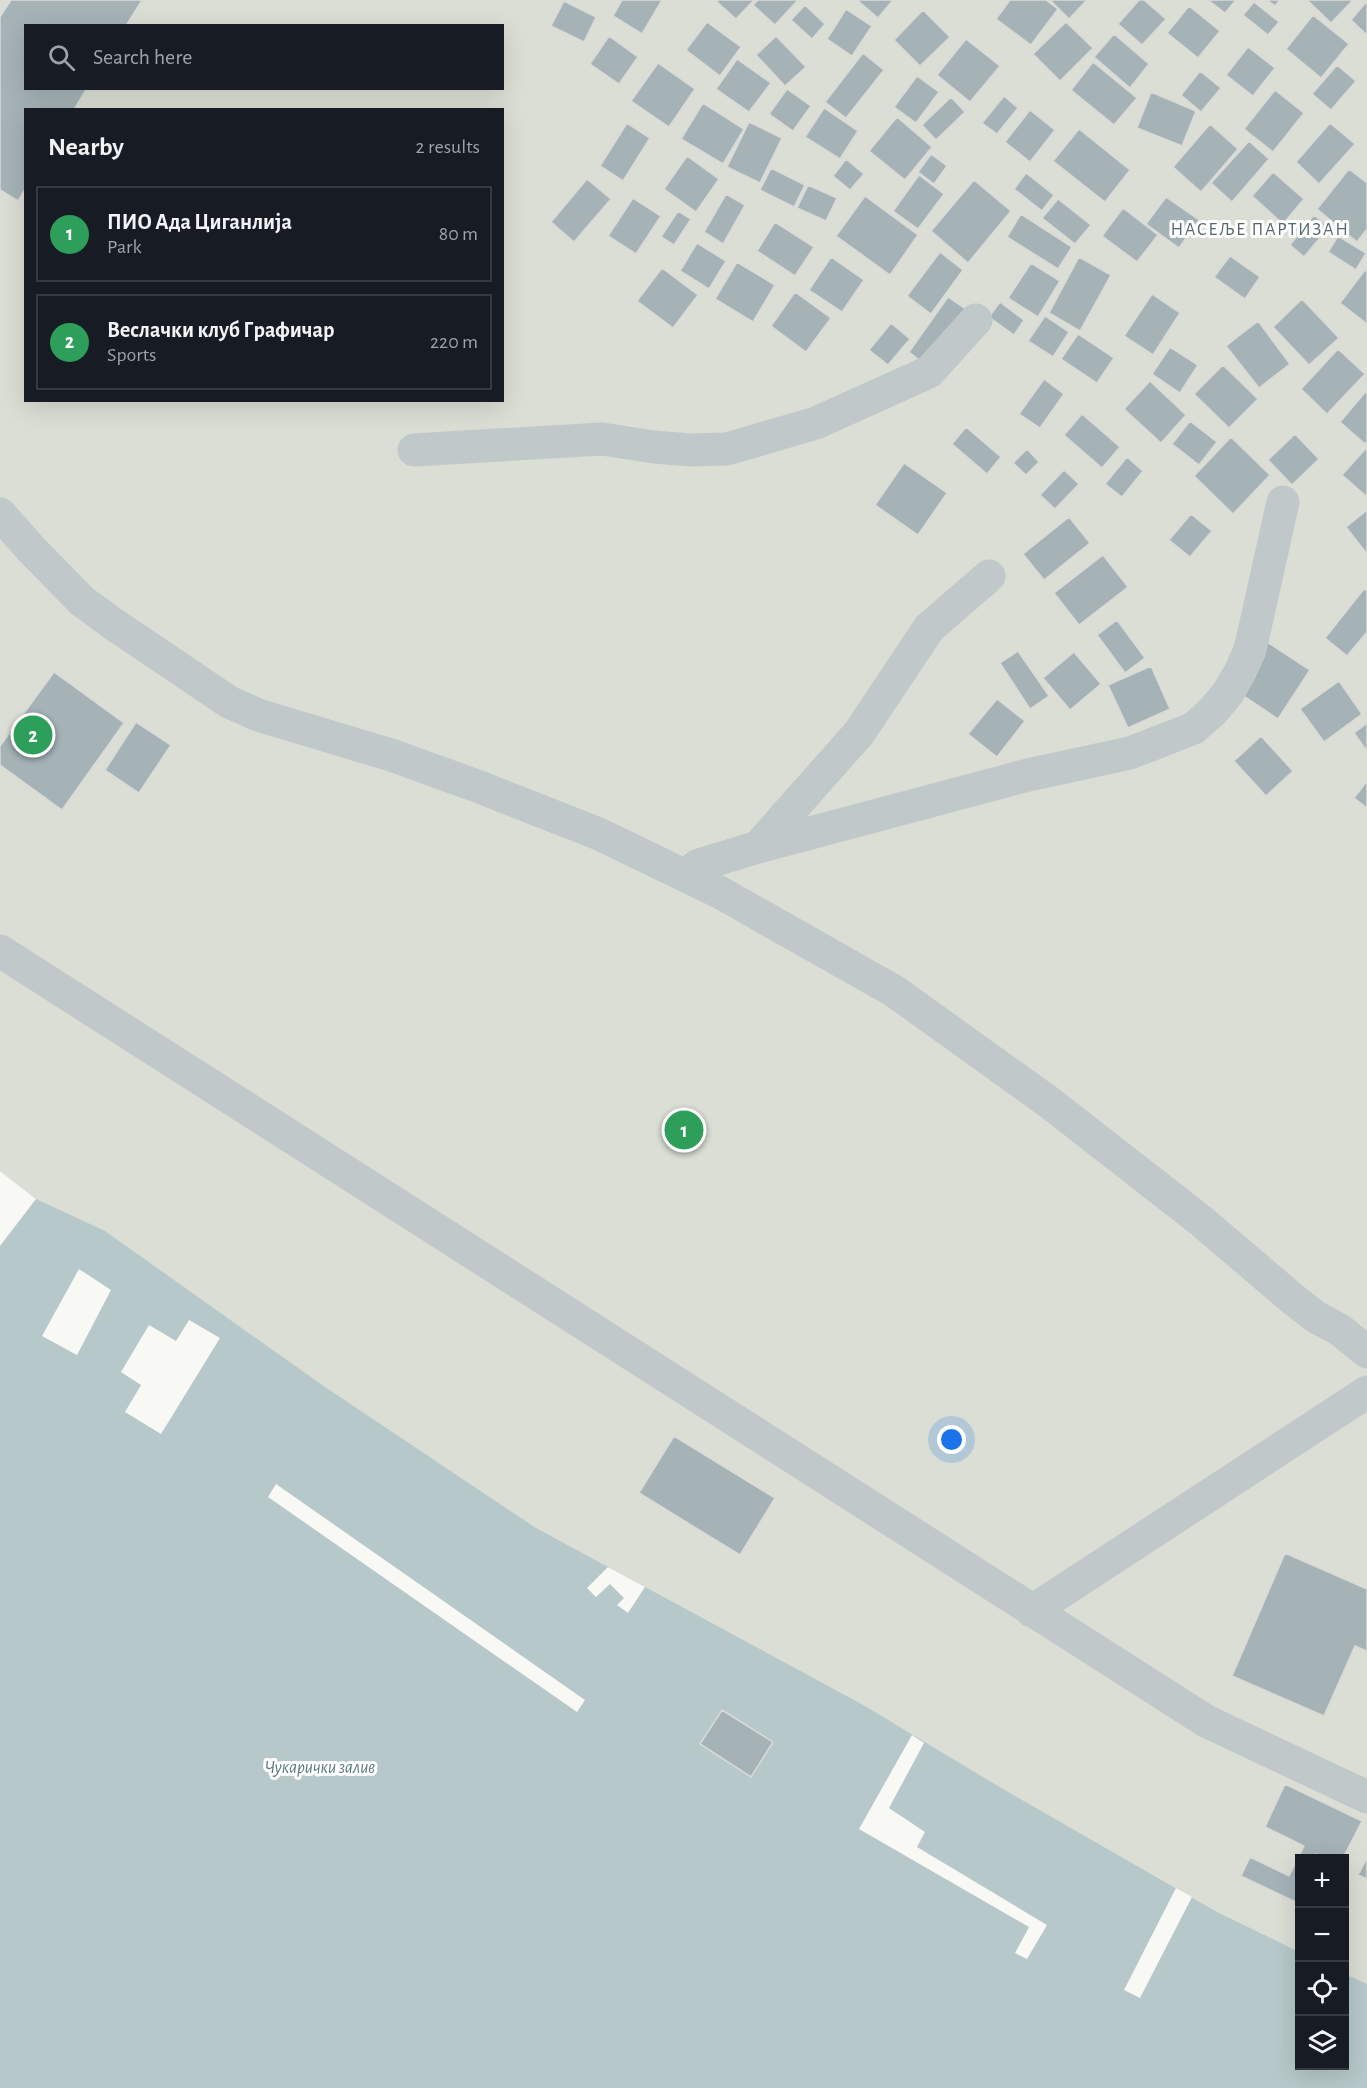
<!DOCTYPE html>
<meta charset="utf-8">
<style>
:root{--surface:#171b24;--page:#20242c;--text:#f1f3f6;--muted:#9ea1a6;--line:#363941;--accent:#db2777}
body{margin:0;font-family:"Alegreya Sans",sans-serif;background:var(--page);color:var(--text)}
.controls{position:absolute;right:18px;bottom:18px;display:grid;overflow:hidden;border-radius:0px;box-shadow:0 6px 24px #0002}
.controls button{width:54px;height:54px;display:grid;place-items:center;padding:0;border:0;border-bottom:2px solid var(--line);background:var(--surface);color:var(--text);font:30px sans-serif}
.you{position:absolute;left:952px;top:1440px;width:21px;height:21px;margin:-15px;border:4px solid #fff;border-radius:50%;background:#1a73e8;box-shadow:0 0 0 9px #1a73e833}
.badge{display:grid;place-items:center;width:39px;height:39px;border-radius:50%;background:var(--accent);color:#fff;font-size:20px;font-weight:700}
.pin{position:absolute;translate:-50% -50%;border:3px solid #fff;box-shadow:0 2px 6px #0006}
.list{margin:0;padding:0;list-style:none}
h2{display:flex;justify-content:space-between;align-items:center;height:78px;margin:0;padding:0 24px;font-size:26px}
h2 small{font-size:20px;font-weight:400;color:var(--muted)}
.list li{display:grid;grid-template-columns:39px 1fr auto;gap:18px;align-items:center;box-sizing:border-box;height:96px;margin:0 12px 12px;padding:0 12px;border:2px solid var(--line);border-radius:0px}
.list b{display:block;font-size:22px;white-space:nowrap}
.list p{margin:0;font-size:20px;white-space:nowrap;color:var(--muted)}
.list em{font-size:20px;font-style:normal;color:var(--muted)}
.icon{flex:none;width:33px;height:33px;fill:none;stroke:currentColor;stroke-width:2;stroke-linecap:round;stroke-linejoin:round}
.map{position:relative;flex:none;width:1367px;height:2088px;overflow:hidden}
.search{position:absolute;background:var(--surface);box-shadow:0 6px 24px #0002;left:24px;top:24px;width:480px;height:66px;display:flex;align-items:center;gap:15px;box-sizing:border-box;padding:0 21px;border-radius:0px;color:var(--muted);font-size:22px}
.panel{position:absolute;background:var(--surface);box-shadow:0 6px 24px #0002;left:24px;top:108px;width:480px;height:294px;border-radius:0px}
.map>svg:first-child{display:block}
.green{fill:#daded4;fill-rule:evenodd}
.water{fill:#b6c8c9}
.pier{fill:#f8f8f5}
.building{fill:#a5b3b6;stroke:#dadad8;stroke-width:1.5}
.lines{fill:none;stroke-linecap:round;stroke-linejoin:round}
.minor{stroke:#c1c8ca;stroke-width:33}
.labels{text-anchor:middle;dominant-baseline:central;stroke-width:6;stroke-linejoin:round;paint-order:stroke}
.neighbourhood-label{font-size:18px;letter-spacing:1.5px;fill:#54676d;stroke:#fff}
.water-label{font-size:18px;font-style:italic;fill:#5d7b7c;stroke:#fff}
</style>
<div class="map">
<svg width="1367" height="2088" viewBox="0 0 1367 2088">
<rect width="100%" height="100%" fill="#f8f8f5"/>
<!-- green -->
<path class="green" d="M0 0H1367V2088H0ZM26 26H502V88H26ZM26 110H502V400H26ZM1300 1858H1344V2066H1300Z"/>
<!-- water -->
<path class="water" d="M0 1171 36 1199 105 1231 322 1385 536 1528 865 1706 996 1785 1217 1912 1299 1952 1300 2066H1344L1345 1974 1367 1984V2088H0Z"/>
<!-- pier -->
<path class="pier" d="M0 1171 36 1199 0 1246Z
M79 1269 111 1290 77 1355 42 1336Z
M189 1320 220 1338 161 1434 125 1412 141 1385 121 1372 149 1325 176 1341Z
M276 1484 585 1700 577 1712 268 1497Z
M608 1567 645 1587 628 1613 617 1605 624 1598 610 1584 596 1597 587 1588Z
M912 1735 924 1743 889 1808 925 1832 917 1847 1047 1925 1027 1959 1015 1953 1029 1927 859 1829Z
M1176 1888 1192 1897 1140 1998 1124 1990Z"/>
<!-- building -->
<path class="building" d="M11 0H142L126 26H26V88H87L74 110H26V188L18 201 0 190V17Z
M622 0H662L642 34 613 16Z
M718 0H754L736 19 717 2Z
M758 0H798L775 25 753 5Z
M857 0H893L878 18Z
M1010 0H1046L1058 9 1031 45 996 19Z
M1050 0H1085L1086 1 1069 19Z
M1139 0H1144L1166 19 1142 45 1118 24Z
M1208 0H1236L1225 13Z
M1267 0H1280L1275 6Z
M1307 0H1353L1331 23Z
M564 1 596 17 584 42 551 26Z
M1367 1V35L1351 20Z
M1254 2 1279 22 1268 35 1243 15Z
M805 5 825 24 812 39 791 20Z
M1189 6 1220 31 1198 58 1167 33Z
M846 9 872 26 852 56 827 39Z
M923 10 950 37 920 66 894 40Z
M1313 15 1349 44 1321 78 1286 49Z
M707 22 741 47 720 76 686 50Z
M1066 22 1093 48 1060 81 1033 54Z
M1114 34 1149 64 1130 88 1094 57Z
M609 36 638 57 619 84 590 64Z
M776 36 806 67 785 86 756 55Z
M966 39 1000 66 970 102 937 75Z
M1248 47 1275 68 1253 96 1226 75Z
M863 53 884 70 846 118 825 102Z
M737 59 771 83 749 112 716 89Z
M1093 62 1137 98 1114 125 1071 90Z
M658 63 695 89 669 127 631 101Z
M1337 65 1356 81 1331 110 1312 94Z
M1200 71 1221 88 1201 112 1181 95Z
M917 76 939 92 916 123 894 107Z
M787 89 811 106 793 131 769 114Z
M1275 90 1304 113 1273 152 1244 129Z
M1151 92 1196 111 1182 146 1137 128Z
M1004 96 1018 108 997 134 982 123Z
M951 97 965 112 936 140 922 125Z
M703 103 744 129 723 164 681 139Z
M824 108 858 131 840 159 805 137Z
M1030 110 1055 130 1030 162 1005 142Z
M897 117 932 147 905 180 869 151Z
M749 122 782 138 760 183 727 167Z
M627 123 650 138 623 181 600 166Z
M1330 123 1355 144 1319 184 1296 162Z
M1210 124 1238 149 1201 192 1173 167Z
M1079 129 1130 170 1105 202 1053 161Z
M1249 141 1269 159 1232 202 1211 183Z
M931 154 947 166 934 184 918 172Z
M687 156 719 179 696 212 664 189Z
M846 159 864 174 850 190 833 176Z
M771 168 805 185 794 207 760 190Z
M1349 169 1367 183V229L1357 242 1317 209Z
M1273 172 1304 199 1283 224 1252 196Z
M1026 173 1054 195 1042 211 1014 189Z
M919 175 944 194 918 229 893 211Z
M587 179 611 199 574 242 551 222Z
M974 180 1011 211 968 263 931 231Z
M808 185 837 198 826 221 797 208Z
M726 194 745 205 723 244 704 232Z
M865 196 918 235 890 275 836 236Z
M1166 197 1199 220 1179 248 1146 224Z
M633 198 661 216 636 254 608 236Z
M1058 199 1091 225 1075 244 1042 218Z
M1123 208 1158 235 1137 262 1102 236Z
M678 211 691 219 674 245 661 237Z
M1021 214 1072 247 1058 269 1007 237Z
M1314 215 1329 227 1304 257 1290 245Z
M775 222 814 247 795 276 757 251Z
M1338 236 1366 253 1356 270 1328 252Z
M697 243 726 261 709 289 680 271Z
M940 252 963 270 931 314 907 296Z
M1230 256 1260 277 1245 299 1214 277Z
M831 257 864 280 842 312 809 290Z
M1079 257 1111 275 1080 331 1049 313Z
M737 262 775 285 753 322 715 299Z
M1031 263 1060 281 1038 317 1008 298Z
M662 268 698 295 673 328 637 301Z
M1365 270 1367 272V324L1340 303Z
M795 292 831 318 806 352 771 326Z
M1152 294 1180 313 1153 355 1124 336Z
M948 297 967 310 927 366 909 352Z
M1302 299 1339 338 1309 365 1273 327Z
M1000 302 1024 320 1014 335 989 317Z
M1045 316 1069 332 1053 357 1028 341Z
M1258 321 1290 364 1259 388 1226 346Z
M891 323 910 339 888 365 869 350Z
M1078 334 1114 358 1097 383 1061 359Z
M1170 347 1198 365 1180 393 1152 374Z
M1338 349 1365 374 1327 414 1301 389Z
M1223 365 1258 399 1229 428 1194 394Z
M1044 379 1064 394 1040 428 1019 414Z
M1150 381 1186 415 1161 443 1124 409Z
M1367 390V441L1365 444 1340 422Z
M1082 414 1120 447 1102 468 1064 435Z
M1190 421 1217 442 1199 465 1172 444Z
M966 427 1001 457 987 474 952 444Z
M1295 434 1319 459 1292 485 1268 460Z
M1231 437 1270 475 1233 514 1194 476Z
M1367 447V495L1366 496 1342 475Z
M1027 449 1039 462 1026 475 1013 463Z
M1127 457 1143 471 1122 497 1105 484Z
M904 463 947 493 918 535 875 505Z
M1064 470 1079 484 1055 509 1040 495Z
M1367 510V554L1346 527Z
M1191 514 1212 531 1190 557 1169 540Z
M1069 517 1090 543 1044 580 1023 554Z
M1103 555 1128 587 1079 625 1054 593Z
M1364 589 1367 591V632L1347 656 1325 638Z
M1117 620 1145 658 1125 673 1097 635Z
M1267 642 1310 670 1278 719 1235 690Z
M1018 651 1049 696 1030 709 1000 663Z
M1074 652 1101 684 1070 710 1043 678Z
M1151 666 1170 709 1128 728 1108 685Z
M54 672 124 723 62 810 0 765V746Z
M1339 681 1362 714 1324 742 1300 709Z
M997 699 1025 721 997 757 968 734Z
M136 722 171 745 139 793 105 770Z
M1367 723V751L1354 733Z
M1261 736 1293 771 1266 796 1234 761Z
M1367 781V808L1354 798Z
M674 1436 775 1498 740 1555 639 1493Z
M1285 1553 1367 1589V1651L1355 1646 1324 1716 1232 1676Z
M722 1710 773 1742 751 1777 700 1744Z
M1285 1784 1362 1821 1343 1858H1325L1316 1854 1314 1858H1300V1904L1241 1876 1250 1857 1289 1876 1304 1846 1265 1827Z
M1367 1858V1879L1358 1875Z"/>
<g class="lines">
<!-- minor -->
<path class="minor" d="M414 450 602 439 654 447 690 450 727 449 816 423 929 372 976 320
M0 514 32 550 82 601 112 623 229 702 258 715 391 755 477 786 599 834 721 893 894 991 1050 1103 1200 1220 1294 1300 1316 1317 1340 1330 1367 1352
M758 847 859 733 929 628 989 576
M685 875 699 865 758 847 1028 775 1130 753 1194 728 1212 712 1228 693 1240 672 1250 650 1283 502
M0 951 1206 1721 1367 1797
M1032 1611 1367 1392"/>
</g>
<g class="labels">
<!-- neighbourhood labels -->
<g class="neighbourhood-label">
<text x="1260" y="230">НАСЕЉЕ ПАРТИЗАН</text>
</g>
<!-- water labels -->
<g class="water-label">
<text x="320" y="1768">Чукарички залив</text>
</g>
</g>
</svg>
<div class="controls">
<button>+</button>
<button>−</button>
<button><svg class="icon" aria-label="locate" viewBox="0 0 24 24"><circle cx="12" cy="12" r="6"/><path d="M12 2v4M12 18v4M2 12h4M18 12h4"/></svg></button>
<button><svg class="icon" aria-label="layers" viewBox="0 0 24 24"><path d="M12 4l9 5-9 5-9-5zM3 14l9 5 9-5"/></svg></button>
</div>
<div class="you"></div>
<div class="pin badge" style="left:684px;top:1130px;background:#2e9e5b">1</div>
<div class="pin badge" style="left:33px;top:735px;background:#2e9e5b">2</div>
<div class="search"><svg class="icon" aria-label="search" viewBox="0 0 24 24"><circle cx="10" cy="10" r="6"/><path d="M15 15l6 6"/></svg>Search here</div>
<section class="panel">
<h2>Nearby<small>2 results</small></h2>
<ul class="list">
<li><span class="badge" style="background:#2e9e5b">1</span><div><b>ПИО Ада Циганлија</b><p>Park</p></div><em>80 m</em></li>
<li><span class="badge" style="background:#2e9e5b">2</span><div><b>Веслачки клуб Графичар</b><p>Sports</p></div><em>220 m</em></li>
</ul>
</section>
</div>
